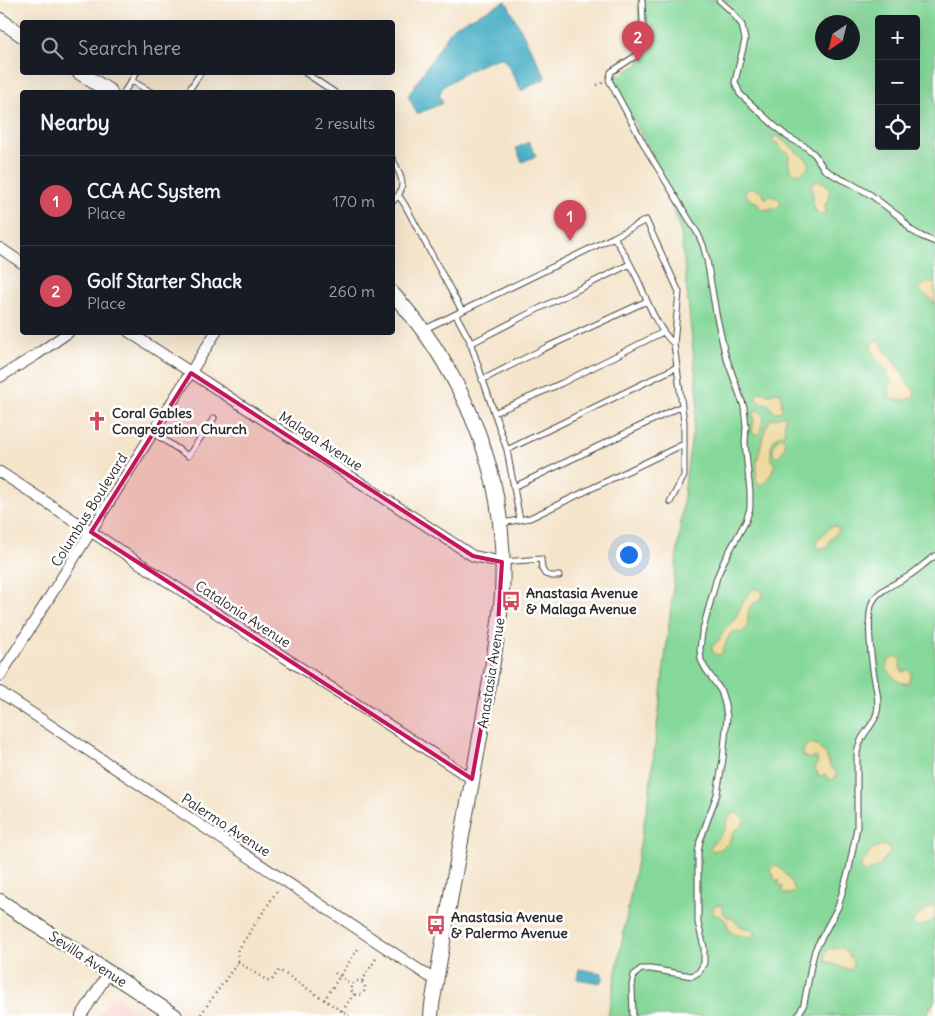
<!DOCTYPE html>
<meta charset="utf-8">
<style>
:root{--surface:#171b24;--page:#20242c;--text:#f1f3f6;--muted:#9ea1a6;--line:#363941;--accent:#d1495b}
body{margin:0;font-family:Delius,sans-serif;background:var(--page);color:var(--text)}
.controls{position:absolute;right:15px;top:15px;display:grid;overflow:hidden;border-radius:5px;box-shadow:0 5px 20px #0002}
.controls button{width:45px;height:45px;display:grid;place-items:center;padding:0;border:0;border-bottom:1px solid var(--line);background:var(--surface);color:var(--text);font:25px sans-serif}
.compass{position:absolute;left:815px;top:15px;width:45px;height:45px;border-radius:50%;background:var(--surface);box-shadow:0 5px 20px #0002;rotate:215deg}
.you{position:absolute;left:628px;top:554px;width:18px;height:18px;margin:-12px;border:4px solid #fff;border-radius:50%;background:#1a73e8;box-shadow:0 0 0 8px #1a73e833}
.badge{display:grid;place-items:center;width:32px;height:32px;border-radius:50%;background:var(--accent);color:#fff;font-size:16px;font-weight:700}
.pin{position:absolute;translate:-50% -41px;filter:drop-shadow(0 1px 2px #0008)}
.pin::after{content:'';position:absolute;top:26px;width:18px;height:15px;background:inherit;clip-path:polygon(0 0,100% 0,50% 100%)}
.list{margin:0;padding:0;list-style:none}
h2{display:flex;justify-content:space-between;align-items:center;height:65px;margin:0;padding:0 20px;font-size:21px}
h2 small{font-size:16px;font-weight:400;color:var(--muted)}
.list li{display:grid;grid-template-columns:32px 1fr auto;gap:15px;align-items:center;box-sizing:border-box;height:90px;padding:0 20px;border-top:1px solid var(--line)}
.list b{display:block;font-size:19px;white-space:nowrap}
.list p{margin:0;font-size:16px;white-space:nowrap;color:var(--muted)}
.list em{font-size:16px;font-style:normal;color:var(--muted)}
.icon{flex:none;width:28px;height:28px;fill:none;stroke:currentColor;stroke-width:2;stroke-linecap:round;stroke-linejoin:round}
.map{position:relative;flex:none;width:935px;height:1016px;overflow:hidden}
.search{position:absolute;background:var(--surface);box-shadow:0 5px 20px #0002;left:20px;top:20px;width:375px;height:55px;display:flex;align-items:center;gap:12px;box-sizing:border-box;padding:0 18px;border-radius:5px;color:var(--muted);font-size:19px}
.panel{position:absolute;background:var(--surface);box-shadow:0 5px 20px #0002;left:20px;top:90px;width:375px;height:245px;border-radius:5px}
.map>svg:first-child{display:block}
.built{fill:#f7d0cd}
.green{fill:#85d899;stroke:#588262;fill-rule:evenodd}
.sand{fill:#eeda9e;stroke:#8c8264}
.water{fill:#45adc4;stroke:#386c78}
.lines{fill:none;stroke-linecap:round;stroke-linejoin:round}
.service-casing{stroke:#494743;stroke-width:7}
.minor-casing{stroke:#494743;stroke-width:12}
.tertiary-casing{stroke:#494743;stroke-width:16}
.path{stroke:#494743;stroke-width:2.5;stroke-dasharray:1 4;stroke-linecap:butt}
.service{stroke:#fff;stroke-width:5}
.minor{stroke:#fff;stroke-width:10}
.tertiary{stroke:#fff;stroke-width:14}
.marked{fill:#c2185b;fill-opacity:0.2;stroke:#c2185b;stroke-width:4;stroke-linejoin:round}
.labels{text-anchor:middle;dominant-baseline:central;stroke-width:5;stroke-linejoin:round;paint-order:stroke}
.poi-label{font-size:14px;font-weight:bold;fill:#2b2b2b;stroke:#fff;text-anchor:start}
.street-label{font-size:14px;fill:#2b2b2b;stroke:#fff}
</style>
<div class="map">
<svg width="935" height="1016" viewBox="0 0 935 1016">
<rect width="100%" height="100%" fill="#fff"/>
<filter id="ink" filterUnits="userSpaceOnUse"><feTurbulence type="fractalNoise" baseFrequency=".02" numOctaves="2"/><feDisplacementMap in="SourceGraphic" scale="10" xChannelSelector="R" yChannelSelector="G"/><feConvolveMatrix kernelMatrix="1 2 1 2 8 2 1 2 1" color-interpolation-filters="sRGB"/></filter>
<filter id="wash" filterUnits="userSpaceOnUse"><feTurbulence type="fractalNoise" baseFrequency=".0096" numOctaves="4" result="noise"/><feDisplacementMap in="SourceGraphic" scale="20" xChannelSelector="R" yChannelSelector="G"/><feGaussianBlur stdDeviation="1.12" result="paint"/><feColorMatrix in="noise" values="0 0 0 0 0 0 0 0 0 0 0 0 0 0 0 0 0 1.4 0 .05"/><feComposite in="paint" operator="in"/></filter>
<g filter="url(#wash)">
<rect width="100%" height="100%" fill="#f4e4ca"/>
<!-- built -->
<path class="built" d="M112 995 144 1016H99Z"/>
<!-- green -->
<path class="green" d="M638 0H935V1000L926 1016H608L649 796 688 461 698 399 681 233 660 169 612 80 639 64 640 53ZM879 19H916V146H879ZM822 22H852V52H822Z"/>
<!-- sand -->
<path class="sand" d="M776 135 806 159 810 164C805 174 793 179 789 165 788 161 789 157 789 153L783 151 777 143 773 141V137Z
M816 181C823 181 827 184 830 191L828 195 829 198 825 205 826 213 823 215 816 212C812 204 814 194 811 185Z
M754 188 757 191H762L764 196 765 198 771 196 779 199 781 201 779 207 771 208 766 210 759 208 758 203 751 200 745 194 747 189Z
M930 283 935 284V304C931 297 925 296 920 291V286L925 284Z
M874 341H880L885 350 894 360 897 367 902 371 906 381 915 392 914 397C906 400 895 403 889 396V390L891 381 887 375 888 372C881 363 871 357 871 345Z
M759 392C764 393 770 396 775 392L781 393 782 410 779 412H774L768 404 765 403 758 402C756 398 755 395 759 392Z
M758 410 764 416 763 423 761 425V429L759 434 756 435 752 432 754 419 753 417 754 412Z
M783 416 785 417V419L784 434C770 436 770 450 771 461L775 463C772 472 769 479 761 485L757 482 756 480 757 461 763 437 766 427 771 419Z
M781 437 785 440C785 446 784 455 775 457 770 450 774 441 781 437Z
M832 526H835L839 529C837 535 834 534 831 539 826 547 831 548 819 548L816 545 818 539Z
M752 589H759C766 593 762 597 759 602 744 604 750 617 747 626 745 633 739 634 734 631 726 636 726 647 720 655H717L712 651V646L719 640 725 629 735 619 743 602Z
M896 656 901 660 900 666 902 672 908 670 912 674 908 683C899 685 892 676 887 669 886 662 890 659 896 656Z
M810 743 817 745 820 749 825 753 830 766 837 773 834 780 832 779 829 780 825 774 822 776 818 775 817 771 815 769 818 761 816 757C811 757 808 760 803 755L804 748Z
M736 813 740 814 744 820 742 826 733 832C731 844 724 849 713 851L710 847C713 841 720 838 723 832 728 824 726 816 736 813Z
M881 845 887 846 889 848 890 853C882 861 877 870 866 872L861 869V864L866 859 871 850Z
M775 865C782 868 793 883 795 891 792 895 785 895 782 892L783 887 778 884 779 881 774 879V875L771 873 770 870Z
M720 905H722L723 912 726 916 731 918 739 925 753 931 754 933 756 934V936C753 937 751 936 748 936 742 935 733 937 729 930 727 926 728 922 724 919 721 916 716 915 713 914V907Z
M935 905V920C926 922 918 932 912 921 919 915 926 908 935 905Z
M839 947C849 950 846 955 853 960V966L849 970 826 961C824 955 826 950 831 948L834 949Z"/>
<!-- water -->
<path class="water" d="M506 1 546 78 521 91 509 67 503 58C490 58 458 76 446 85 443 87 441 91 439 95L443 103 417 114 408 96 453 27Z
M529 142 536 156 522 162 516 148Z
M579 969 602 973V976L604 979 601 981 600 983 577 979Z"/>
</g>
<g filter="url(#ink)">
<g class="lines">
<defs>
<path id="service" d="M719 0 731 11 742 25 745 40 738 69 735 82 740 94 777 128 788 137 806 147 815 155 824 169 837 177 852 184 871 195 901 218 911 230 921 236 935 242
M304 72 334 92
M132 81 151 92
M124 92 137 72
M188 92 201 72
M392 158C401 175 409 188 392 202
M399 196 405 205 462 311
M614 237C619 246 626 255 630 264 645 291 652 323 674 344
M456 315 469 339 507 450 520 520
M423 330 614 237 646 220 679 292 674 344 684 422V476L670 502
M470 344 528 314 630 264
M482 380 545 348 647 301
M494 413 562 383 663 332
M154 433 188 456 214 418
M507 450 677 367
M514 487 682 406
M502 523 530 518 684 444
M503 562 541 559 542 569 545 574 551 576H559
M633 1016 632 985 634 975 641 969H651L692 976 699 972 704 963V947L698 923V853L700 841 717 794 723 759 727 717 725 704 721 691 705 668 701 660 700 649 702 633 717 577 724 561 746 521 750 508V492L745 443 746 426 744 407 725 354 716 313 707 260 703 245 698 234 648 152 609 80 611 72 634 57 644 46 642 0
M798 1016 804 1004 811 966 815 950 838 907 849 869 857 827V753C858 747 860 741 864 735 869 727 875 722 877 712 880 699 875 684 873 670 871 657 866 612 873 601 880 588 899 583 910 575 919 569 926 562 935 556"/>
<path id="minor" d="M0 248 22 263
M129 332 473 556 502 562
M0 377 36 355 69 332
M0 472 113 546 472 779
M0 676 216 332
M0 692 436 981
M81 1016 109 972"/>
<path id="tertiary" d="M0 20 22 35
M79 72 110 92
M392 293C451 356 494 446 501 532 503 552 503 573 502 593 500 624 494 655 489 686 484 714 479 743 474 771 459 849 445 927 432 1005L431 1016
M0 901 175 1016"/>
</defs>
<!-- service casing -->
<use href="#service" class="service-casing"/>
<!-- minor casing -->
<use href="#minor" class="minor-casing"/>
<!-- tertiary casing -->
<use href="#tertiary" class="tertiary-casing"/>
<!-- path -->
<path class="path" d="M597 85 603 83
M238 962 268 981 272 980 279 970 349 1016
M335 973 352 984
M351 988a7 7 0 1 1 14 0a7 7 0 1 1-14 0Z
M362 981 377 957
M324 1000 360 946
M342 1011 354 994
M201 1014 238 962V950L277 891"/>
<!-- service -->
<use href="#service" class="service"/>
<!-- minor -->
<use href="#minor" class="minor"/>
<!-- tertiary -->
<use href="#tertiary" class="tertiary"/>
</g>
</g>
<!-- marked area -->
<path class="marked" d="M191 373 473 556 502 562 497 640 472 779 91 532Z"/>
<!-- icons -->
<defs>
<symbol id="church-bare" viewBox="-9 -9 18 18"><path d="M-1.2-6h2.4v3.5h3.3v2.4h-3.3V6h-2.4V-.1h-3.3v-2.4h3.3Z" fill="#d1495b" stroke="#fff" stroke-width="2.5" paint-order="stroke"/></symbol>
<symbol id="bus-bare" viewBox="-9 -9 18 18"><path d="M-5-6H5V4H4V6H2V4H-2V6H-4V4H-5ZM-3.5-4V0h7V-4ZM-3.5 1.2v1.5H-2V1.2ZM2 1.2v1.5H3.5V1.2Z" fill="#d1495b" stroke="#fff" stroke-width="2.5" paint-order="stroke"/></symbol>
</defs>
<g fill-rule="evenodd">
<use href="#church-bare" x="83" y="407" width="28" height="28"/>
<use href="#bus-bare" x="497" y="587" width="28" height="28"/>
<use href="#bus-bare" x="422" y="911" width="28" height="28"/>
</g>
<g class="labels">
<!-- poi labels -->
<g class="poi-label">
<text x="112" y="413">Coral Gables<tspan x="112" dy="16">Congregation Church</tspan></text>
<text x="526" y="593">Anastasia Avenue<tspan x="526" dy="16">&amp; Malaga Avenue</tspan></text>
<text x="451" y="917">Anastasia Avenue<tspan x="451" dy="16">&amp; Palermo Avenue</tspan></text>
</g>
<!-- street labels -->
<g class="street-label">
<text transform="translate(321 441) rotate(33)">Malaga Avenue</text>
<text transform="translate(89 510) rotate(-58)">Columbus Boulevard</text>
<text transform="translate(243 614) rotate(33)">Catalonia Avenue</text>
<text transform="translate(491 673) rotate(-81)">Anastasia Avenue</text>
<text transform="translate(226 825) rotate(33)">Palermo Avenue</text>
<text transform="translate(88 959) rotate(33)">Sevilla Avenue</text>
</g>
</g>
</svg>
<div class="controls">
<button>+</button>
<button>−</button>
<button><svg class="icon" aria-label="locate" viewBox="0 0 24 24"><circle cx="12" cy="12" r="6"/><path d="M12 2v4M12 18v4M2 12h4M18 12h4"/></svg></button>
</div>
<svg class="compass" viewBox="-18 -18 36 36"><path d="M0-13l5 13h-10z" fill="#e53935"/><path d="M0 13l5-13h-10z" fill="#9ea1a6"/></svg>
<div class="you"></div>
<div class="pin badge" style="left:570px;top:241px">1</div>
<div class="pin badge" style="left:638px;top:62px">2</div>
<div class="search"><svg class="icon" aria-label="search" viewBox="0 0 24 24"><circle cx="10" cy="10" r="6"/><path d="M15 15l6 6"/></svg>Search here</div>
<section class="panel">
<h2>Nearby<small>2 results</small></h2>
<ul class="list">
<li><span class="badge">1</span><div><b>CCA AC System</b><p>Place</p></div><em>170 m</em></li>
<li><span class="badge">2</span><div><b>Golf Starter Shack</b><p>Place</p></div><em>260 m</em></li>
</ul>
</section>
</div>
